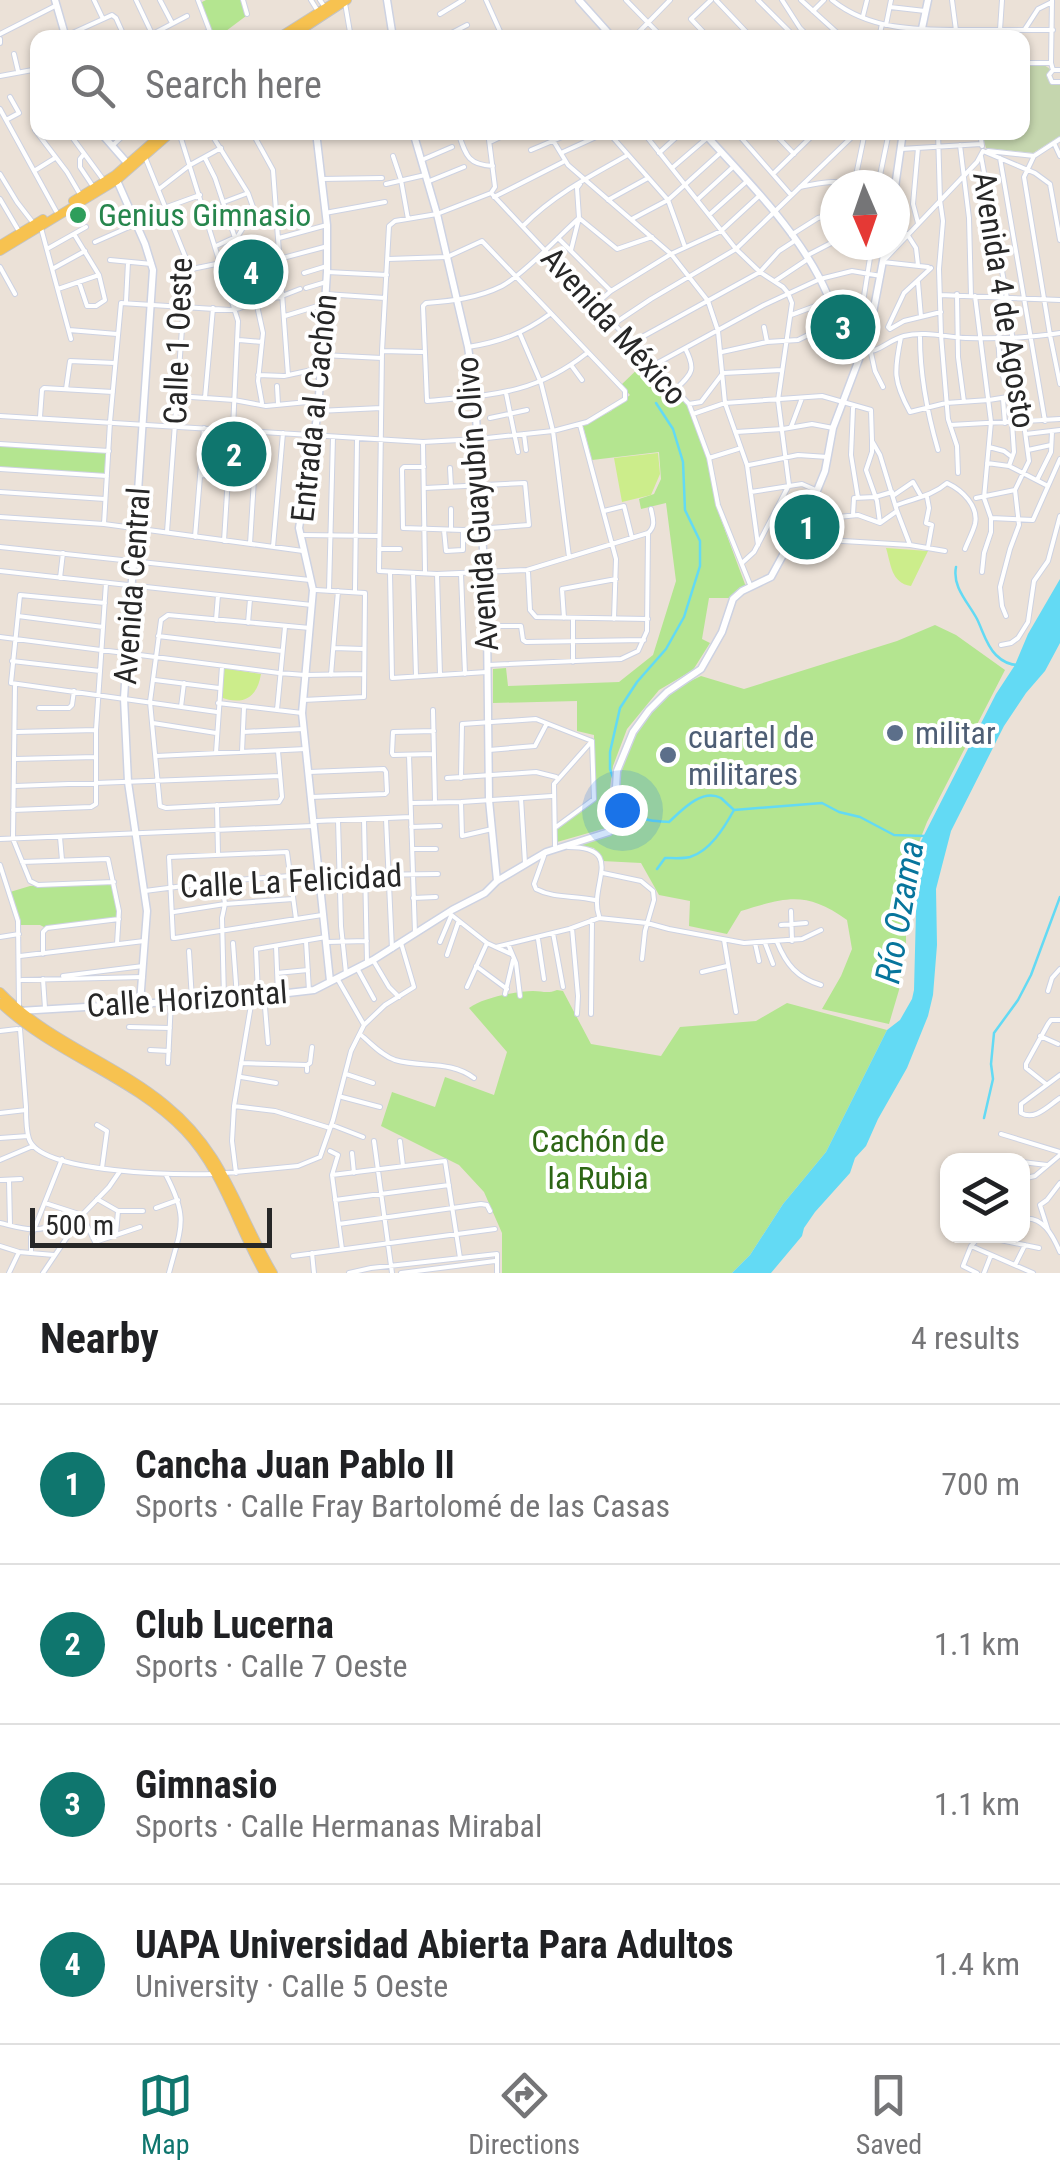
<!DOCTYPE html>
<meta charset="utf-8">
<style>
:root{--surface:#fff;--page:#f6f6f6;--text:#202124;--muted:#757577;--line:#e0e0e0;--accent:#0f766e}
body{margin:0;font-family:"Roboto Condensed",sans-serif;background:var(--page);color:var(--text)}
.controls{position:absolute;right:30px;bottom:30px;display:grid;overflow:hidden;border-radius:20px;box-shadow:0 2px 8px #0004}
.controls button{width:90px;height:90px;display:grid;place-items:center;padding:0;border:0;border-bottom:2px solid var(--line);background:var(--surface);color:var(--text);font:50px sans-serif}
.compass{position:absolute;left:820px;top:170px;width:90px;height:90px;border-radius:50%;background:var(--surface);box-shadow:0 2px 8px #0004;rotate:178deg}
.scale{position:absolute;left:30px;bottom:25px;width:242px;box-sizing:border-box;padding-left:10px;border:5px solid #272727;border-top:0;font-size:28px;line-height:35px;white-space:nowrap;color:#272727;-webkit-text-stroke:8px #fff;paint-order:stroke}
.you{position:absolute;left:622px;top:810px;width:35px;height:35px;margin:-25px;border:8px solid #fff;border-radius:50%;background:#1a73e8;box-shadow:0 0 0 15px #1a73e833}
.badge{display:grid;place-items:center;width:65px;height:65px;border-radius:50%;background:var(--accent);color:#fff;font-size:32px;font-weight:700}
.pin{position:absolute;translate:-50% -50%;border:5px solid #fff;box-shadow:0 2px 10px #0006}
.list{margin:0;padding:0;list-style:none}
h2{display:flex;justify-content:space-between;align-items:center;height:130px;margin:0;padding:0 40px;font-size:42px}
h2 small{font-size:32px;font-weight:400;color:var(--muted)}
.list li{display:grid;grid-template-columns:65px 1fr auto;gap:30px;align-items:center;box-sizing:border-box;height:160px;padding:0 40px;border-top:2px solid var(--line)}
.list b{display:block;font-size:38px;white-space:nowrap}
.list p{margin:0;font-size:32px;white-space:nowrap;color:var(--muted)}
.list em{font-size:32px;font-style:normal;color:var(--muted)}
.icon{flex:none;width:55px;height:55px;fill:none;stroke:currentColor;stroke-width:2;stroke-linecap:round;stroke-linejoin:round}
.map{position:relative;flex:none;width:1060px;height:1273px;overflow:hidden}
.search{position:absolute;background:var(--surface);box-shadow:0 2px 8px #0004;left:30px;right:30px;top:30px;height:110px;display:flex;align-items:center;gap:25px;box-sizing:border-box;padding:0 35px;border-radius:20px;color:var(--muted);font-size:38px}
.sheet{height:770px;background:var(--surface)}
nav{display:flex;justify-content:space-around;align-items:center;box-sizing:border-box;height:140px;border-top:2px solid var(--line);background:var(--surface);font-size:28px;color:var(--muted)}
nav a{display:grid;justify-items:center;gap:5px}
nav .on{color:var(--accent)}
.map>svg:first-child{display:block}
.green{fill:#b4e590}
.cemetery{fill:#c5d6ae}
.pitch{fill:#cced8b}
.water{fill:#63daf4}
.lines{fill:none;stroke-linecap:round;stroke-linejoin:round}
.stream{stroke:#63daf4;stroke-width:2.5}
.street-casing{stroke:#cdd2e2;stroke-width:6}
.secondary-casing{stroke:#cdd2e2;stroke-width:9}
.primary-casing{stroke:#c3c3c3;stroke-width:10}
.street{stroke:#fff;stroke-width:4}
.secondary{stroke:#fff;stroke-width:6}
.primary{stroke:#f7c250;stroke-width:8}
.leisure-dot{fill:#2e9e5b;stroke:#fff;stroke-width:4}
.service-dot{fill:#5c6f8a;stroke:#fff;stroke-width:4}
.labels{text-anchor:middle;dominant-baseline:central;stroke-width:8;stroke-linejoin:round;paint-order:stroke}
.leisure-label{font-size:32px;fill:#27864d;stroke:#fff;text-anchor:start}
.street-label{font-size:32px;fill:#272727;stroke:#fff}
.service-label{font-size:32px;fill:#4e5e75;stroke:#fff;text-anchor:start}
.park-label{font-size:32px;fill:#2d6615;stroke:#fff}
.water-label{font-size:35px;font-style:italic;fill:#07759c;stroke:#fff}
</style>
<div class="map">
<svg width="1060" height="1273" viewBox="0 0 1060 1273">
<rect width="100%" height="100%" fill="#ebe1d7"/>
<!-- green -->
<path class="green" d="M206 0H241L246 16 218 37H214L200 3Z
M645 362 687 405 708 459 716 506 746 587 730 598H709L702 639 710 643 693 670 659 690 627 729 613 766 610 788V822L606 828 557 842V828L595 800 594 735 577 731V701L493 703V669L506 668 508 686 619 682 653 655 676 581 666 503 641 509 639 499 654 494 661 479 659 452 592 460 583 426 611 411 630 395 621 385Z
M205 429 255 433 252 477 202 474Z
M0 446 106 452 104 475 0 467Z
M935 625 956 635 1005 670 927 822 906 875V952L899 990 889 1024 822 1009 841 976 852 949 847 920C806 891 787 897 741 911L727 934 689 926 690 901 659 895 641 863 602 861 594 848 568 844 608 835 614 830 617 821V772L633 733 668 692 701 676 744 689 897 641Z
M113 883 118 919 44 927 40 925H20L10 892 30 886Z
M557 990 563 991 591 1044 661 1056 680 1027 756 1021 787 1003 887 1030 826 1152 783 1204 750 1255 732 1273H502V1233L484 1192 459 1165 381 1126 392 1092 435 1107 445 1077 494 1095 507 1052 469 1008C482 998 516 991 533 991 543 991 547 994 557 990Z"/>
<!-- cemetery -->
<path class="cemetery" d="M1023 65H1044L1050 69 1047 77 1050 83 1060 84V136L1033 153 986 148 982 133 1022 132Z"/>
<!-- pitch -->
<path class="pitch" d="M238 439H252L249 475 215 472C215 453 220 445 238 439Z
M658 453 660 474 651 495 622 502 614 458Z
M886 548 928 551 911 586C891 583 891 564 886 548Z
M223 668 261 674C257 698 243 706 220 697Z"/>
<!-- water -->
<path class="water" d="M1060 579V643L1045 671 1026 693 1004 726 951 831 936 889 937 945 933 995 928 1016 907 1068 878 1119 866 1146 855 1158 850 1173 815 1212 804 1228 802 1236 771 1273H732L750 1255 783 1204 826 1152 887 1030 900 1020 912 999 914 990 917 872 920 843 996 694 1015 665 1028 634Z"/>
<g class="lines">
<!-- stream -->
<path class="stream" d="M956 567C952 587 968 602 977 619 983 631 986 645 996 655 1003 662 1009 665 1018 665
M614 780 610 769V752L620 708 637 682 666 649 684 617 700 566V541L685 510 683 462 673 429 656 403
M619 792C630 820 642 820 669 822 682 810 702 788 721 798 722 799 733 809 734 810L822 803 839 812 860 817 894 835 925 836
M657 869 665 858C673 858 682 859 690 857 710 851 724 828 734 810
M984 1118 993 1079 991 1064 994 1033 1018 1000 1031 975 1060 897"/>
<defs>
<path id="street" d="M94 0 103 19
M136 0 154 38
M160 0 172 23
M198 0 212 37
M243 0 247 14
M311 0 319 13
M320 0 326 9
M486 0 503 38
M626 0 663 38
M716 0 752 38
M758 0 793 35
M782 0 800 28 810 38
M801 0 843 38
M832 0C870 31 920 30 966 30 995 30 1024 30 1053 30
M952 0 957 38
M1052 0 1051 63 1053 70
M345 3 351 38
M890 7 925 11
M813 11 824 0
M440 14 463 0
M863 16 867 0
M886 25 891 0
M1025 29 1038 9 1052 2
M1000 30 1002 0
M0 34 57 5
M68 35 112 15 116 18 125 38
M444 37 467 25
M145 38 187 16
M195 38 209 31
M633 38 670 0
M709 38 691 19 711 0
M879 38 882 24
M0 39V43
M14 54 18 71
M1022 63H1051
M1060 70H1053L1049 75 1052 82H1060
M0 76 38 69
M0 109 56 211
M6 120 19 113 10 97
M35 130 67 172 81 196
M179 132 238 321 233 428
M210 132 248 193 253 207 252 213 238 236 216 246
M252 132 273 170 288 375
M438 132V133
M458 132C466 156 468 165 493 166
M488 132 495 187 491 193
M548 132 568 165 671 254 708 301 718 331 725 403 747 465 758 545
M608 132 668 200 685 247
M643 132 736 249 760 272 783 287 788 293 792 303 778 400 789 485 754 552 742 563
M736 132 791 195
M773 132 794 154
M938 132 940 200 943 221 939 269 941 335 948 419 957 446 958 473
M980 132 982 146
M69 133 105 182
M490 142 511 132
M1054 143 1060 156
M960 145 969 218 971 296
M112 146 127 132
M918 148 913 204 918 223
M901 149 981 144
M531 150 574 132
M983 151 1035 173 1050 184 1060 240
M988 151 1034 156 1060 139
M561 153 607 132
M659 153 682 132
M84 154 80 159V167L94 188
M393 156 401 180 408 219
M981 156 1007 298 1029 461 1015 490 1019 525 1010 549 1000 587 1002 606 1006 616
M1034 156 1024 177 1050 335 1060 384
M145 157 187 261 167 532
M205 158 215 178 235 238
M1000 158 1045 421
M424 159 452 147
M672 168 714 132
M34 171 55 158
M0 174 17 202 34 224
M773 174 816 132
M321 179 382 178
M427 182 464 167
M386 184 425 175
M854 185 865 132
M878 185 889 132
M800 187C819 183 835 179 854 185
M159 189 190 165 221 148
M491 193 437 214 395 221 389 226 382 351 379 571 437 574 527 570 648 533
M491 193 689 404 709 458 718 505 751 587
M494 197 565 161
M0 199 20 233
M608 200 648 178
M697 200 733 167
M224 202 248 193
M167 207 200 195
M325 213 385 202
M709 215 746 182
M632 219 668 200 719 154
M523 226C552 196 590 176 626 156
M41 228 71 339
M74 234 99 275 105 300 96 306H87L79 282
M907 234 916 248 918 265
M791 235 818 218 835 214
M279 238 327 225
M558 238 611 291
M95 242 136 224
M47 249 86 227
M571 250 579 218 577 188 580 184
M808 255 835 241
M886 258 977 162 983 151
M279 259 328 246
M110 260 152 264
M883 262 928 267
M0 267 15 294
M54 268 85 251
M187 270 221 263
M327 272 387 275
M304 273 327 266
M775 281 808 259
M918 282 921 317
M306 288 326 282
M58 289 99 275
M325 294 385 298
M957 294 958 357 964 402
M940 295 1060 300
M282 296 300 289
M975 296 991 422 984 498 991 518V532L984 553 982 572
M256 301 263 333 258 381 262 403
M126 302 128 262
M596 304 611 291 671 254 721 231 759 196
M791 315 829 301
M285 316 324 304
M615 323 651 299 736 249 857 132
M764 327 767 342
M890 329 888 327 904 293 931 268
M890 329 904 321 941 312
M69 330 117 334
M520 334 541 383 553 431 569 557
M901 337C894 371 893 381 910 412L946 403 989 400 1019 395
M920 337C920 376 927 412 938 450
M998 337 1000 366 1005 383 1017 381
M239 340 262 342
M633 342 760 272 779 251 796 240
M468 347C500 342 524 333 550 314
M382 351 422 352
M722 352 767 342 798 340 851 314 860 305 864 296 872 245
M861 352C878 354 888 340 904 336 924 331 946 337 966 338 997 339 1030 338 1060 333
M587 353C534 395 490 395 427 401L423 306 426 303C452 301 478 298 502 286 524 274 559 236 579 218L617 249 652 237
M871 353 875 371 883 387
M322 355 382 358
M571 365 582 380
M654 365 764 305 820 279 852 271 881 276
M258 375 284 376 321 368
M277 386 278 404
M66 389 70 361 115 363
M676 389C693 373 696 369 685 348
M506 393 518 452
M177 396 234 400 266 406 318 401
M205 398 213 308
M1003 399 1005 423
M689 404 701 402 723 373 782 370
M853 408 851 455 858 498
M318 411 381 408
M693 414 725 403 822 396 871 410 872 441 880 455 897 511 910 545
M0 416 423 442 478 439 553 431 587 422 625 399V391L482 241 447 257 388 259
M40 417 42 390 44 388 113 392
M490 418 527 410
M580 425 616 559 614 619
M950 425 1060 419
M791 427 802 398
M736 432 783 429 812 424 833 428
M524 434 526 450
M1026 434 1060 430
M872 441V452L866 470 877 501 880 523
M423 442 425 572
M0 444 109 451
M989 447 1004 451 1012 457
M1028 450 1051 445
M709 458 738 449
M987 463 1009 466 1046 485
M749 465 798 455 828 457
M1009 466 1014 452 1012 423
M424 467H404L402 469 403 528 463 530 529 525 525 483 425 488
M450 468 451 487
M0 469 107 476
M200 475 253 478
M1037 480 1051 452 1052 432
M0 492 105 499
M751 492 802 484 818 491
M894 495 913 482 921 496
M927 497 929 508 926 523 932 525 928 547
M976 498 1015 490
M815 500 821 539
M897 505C915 498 932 496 947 483 962 490 979 506 975 524 973 532 968 541 965 549
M451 509V530
M604 511 624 506 632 538
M818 515 838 517 858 515 880 523 897 511
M853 515 854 498 875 497 892 492
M0 517 104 524 303 551
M991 518 1033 520 1060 459
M104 524 110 422 121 303 230 310 240 308 261 299 282 297
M444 530 446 551 463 550V530
M300 535 379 536
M195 537 204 428
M793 538 910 545 945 551
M224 541 228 477
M250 544 257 431
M0 547 310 580
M273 547 283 433
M379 549H400
M0 571 312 605
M390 572 392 678 487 672
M528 572 530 610 536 617 648 619
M413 573 416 676
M437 574 440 675
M461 574 465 674
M60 578 63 553
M329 591 333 437
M355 591 357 438
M105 603 20 595 11 683 217 712
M18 616 103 627
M564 618 562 589 616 579
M573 618V662
M216 620 218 595
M248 623 250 599
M487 626H521L523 640 526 642 644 640
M158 636 282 651
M0 637 279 673 305 675 364 674
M1001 645 1011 643 1018 638 1028 622 1034 581 1048 561 1060 516
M334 648 364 649
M12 661 100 671
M488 665 621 659 638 651 647 631 648 533C656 526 653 519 651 509
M331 675 338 591
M155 680 219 688
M15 684 13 839 30 881 38 885 114 882
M303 700 364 697 365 593 316 590
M218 703 302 713
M181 707 184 683
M39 708H69L72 705 74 691
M277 710 285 627
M433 710 435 803
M153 723 216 733
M434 731 393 732 392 753 393 755 434 754
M16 732 96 730
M243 732 304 729
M489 750 535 746 546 725
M278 751 282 797 279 802 166 808 160 806 150 702 161 620 168 615 310 628
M242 752 244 707
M216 753 222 666
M409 755 415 933
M156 756 306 749
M15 759 96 757
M309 772 384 769 386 772 387 792 385 794 311 797
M447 778 536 772 556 777
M461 778 462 724 536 719 592 741
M15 786 280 776
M521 798 525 863
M461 802 462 836 492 829
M412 803 461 802 552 796
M217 805 218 854
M13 810 91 807 96 804V730L106 583
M364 819 367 963
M386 819 392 949
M338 820 341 926 346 973
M316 821 411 817
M411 827 440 826
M556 827 594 799 592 741
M60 837 62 860
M0 839 313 826
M555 846 554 784 592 741
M568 847C627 847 588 885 599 916
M412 849H436
M544 856 534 884 536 889C555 899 575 895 595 900
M22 862 108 859 119 911 117 944
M0 865 18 921 19 1007
M603 873 641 881 653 891 654 900 645 931 642 959
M222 883 225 904 222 918 224 998
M145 891 222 881 290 876 438 874
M413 898 436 897
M791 911 792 941
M174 912 225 904 293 899
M449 913 487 943 511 954
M296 919 287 852 169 857 173 938H175C224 930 273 923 322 915
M781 925 806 923
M572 928 578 996 577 1014
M553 933 563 987
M0 937 19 934
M538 939 544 979
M724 940 736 1012
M306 941 309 991
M327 942 367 941
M440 942 451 916
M777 942C786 964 797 978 821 985
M233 943 237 997
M755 943 759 961
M765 943 773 964
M508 944 516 963 520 996
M276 946 278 994
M496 947 569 929 599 918 647 923 669 929 744 943 802 939 821 930
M189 951 192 1000
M43 954V932L47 928 119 919
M447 955 458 923
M20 956 144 941
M373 960 389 987 399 997
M476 966 507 989
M357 968 374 999
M702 972 727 966
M277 973 308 970
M63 976 143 966
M337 978 364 1025
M43 979 45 1008
M22 980 143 977
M467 987 487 943
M1048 991 1052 978 1060 969
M258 994 256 949 326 937
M505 994 513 960
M265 1007 268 1043
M591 1014 592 920
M129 1027 170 1028
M20 1029C22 1055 24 1081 26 1107 26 1117 26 1130 29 1139 41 1174 182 1175 216 1174
M0 1031 17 1029
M361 1035C372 1044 381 1055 395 1060 422 1068 450 1060 474 1078
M1040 1036 1058 1044
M150 1050 169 1051
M168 1063 171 1001
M241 1063 307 1065V1071
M307 1065 310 1063 312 1047
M346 1074 373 1083
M1060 1075 1021 1104V1113C1035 1121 1048 1106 1060 1098
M241 1077 276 1083
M1046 1084 1026 1068V1064L1048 1024 1051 1020H1060
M342 1097 380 1107
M234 1106 275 1111 330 1128
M0 1113 26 1110
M97 1125 107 1131 102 1168
M332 1125 363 1137
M1001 1134 1060 1152
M0 1138 28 1136
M374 1141 392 1273
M400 1141 403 1166
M330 1151 338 1155 332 1175 342 1249
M352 1153 354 1173
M0 1160 33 1146
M1003 1160H1011
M1022 1162 1047 1165
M225 1173 298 1166 320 1157 333 1120 351 1051 364 1025 385 1005 414 987 401 943
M236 1173 232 1141 234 1106 252 999
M166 1175C189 1219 181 1227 169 1273
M332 1175 445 1161 460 1258
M1022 1179 1035 1176 1060 1155
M0 1180 21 1179
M9 1180 10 1225
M97 1199 118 1211H143
M335 1200 449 1185
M45 1203 82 1215 95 1242 140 1227
M156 1208 178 1200
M1022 1219C1043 1215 1053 1236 1060 1252
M0 1223C18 1227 38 1235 54 1223L71 1230
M339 1224 481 1204 487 1205 490 1211
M1048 1230 1040 1205 1047 1200 1060 1183
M116 1234 118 1211
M981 1236 1039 1248
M0 1246 19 1252 54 1255
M971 1246 1033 1273
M31 1253V1237L62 1159
M312 1253 314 1273
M293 1256 495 1229
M1015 1265 1025 1245
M9 1273 19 1252
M43 1273 82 1215 109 1187 120 1171
M349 1273 371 1268 497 1254V1273
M401 1273 495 1261
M977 1273 963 1266 971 1246 980 1236
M984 1273 991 1255"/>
<path id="secondary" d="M55 0 66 38
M387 0 393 38
M579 0 613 38
M920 38 928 0
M100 132 128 164
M316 132 327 225V272L318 411 299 528 313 590 302 713 330 981
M413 132 437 214 457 300 468 347 475 396 487 626 489 800 497 881
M703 132C743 176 791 224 819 277 833 304 843 334 857 362
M115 176 145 244 153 270 124 698 128 782 147 911 140 1003
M895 187 903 132
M19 1011 253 997 314 990 373 960 452 910 485 893 497 881 546 852 609 832 614 820 617 771 633 732 649 710 667 692 701 669 722 632 733 599 742 591 771 577 814 498 825 471 833 428 864 346 873 313 886 245"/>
<path id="primary" d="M278 38 338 0
M289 38 347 0
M73 201 115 175 164 132
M0 245 43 219
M0 251 117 180 172 132
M0 992C47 1041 114 1062 166 1105 225 1153 236 1211 273 1273
M0 1003C55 1055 132 1076 185 1131 223 1171 237 1226 264 1273"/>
</defs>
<!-- street casing -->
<use href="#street" class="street-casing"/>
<!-- secondary casing -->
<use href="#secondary" class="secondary-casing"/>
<!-- primary casing -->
<use href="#primary" class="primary-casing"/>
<!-- street -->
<use href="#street" class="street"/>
<!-- secondary -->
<use href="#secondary" class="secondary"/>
<!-- primary -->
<use href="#primary" class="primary"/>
</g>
<!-- markers -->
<circle class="leisure-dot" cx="78" cy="215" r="10"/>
<g class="service-dot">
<circle cx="895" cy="733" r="10"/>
<circle cx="668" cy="755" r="10"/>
</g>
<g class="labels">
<!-- leisure labels -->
<g class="leisure-label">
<text x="98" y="215">Genius Gimnasio</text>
</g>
<!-- street labels -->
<g class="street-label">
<text transform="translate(1004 300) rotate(81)">Avenida 4 de Agosto</text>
<text transform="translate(614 326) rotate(48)">Avenida México</text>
<text transform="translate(178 341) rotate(-88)">Calle 1 Oeste</text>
<text transform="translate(314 408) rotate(-84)">Entrada al Cachón</text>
<text transform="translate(477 504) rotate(-94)">Avenida Guayubín Olivo</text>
<text transform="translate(132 586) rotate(-86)">Avenida Central</text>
<text transform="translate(291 881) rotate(-3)">Calle La Felicidad</text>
<text transform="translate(187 999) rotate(-4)">Calle Horizontal</text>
</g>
<!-- service labels -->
<g class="service-label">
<text x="915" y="733">militar</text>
<text x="688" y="737">cuartel de<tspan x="688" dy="37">militares</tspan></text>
</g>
<!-- park labels -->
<g class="park-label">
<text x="598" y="1141">Cachón de<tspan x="598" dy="37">la Rubia</tspan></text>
</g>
<!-- water labels -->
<g class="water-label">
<text transform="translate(900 912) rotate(-80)">Río Ozama</text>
</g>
</g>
</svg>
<div class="controls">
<button><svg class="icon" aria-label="layers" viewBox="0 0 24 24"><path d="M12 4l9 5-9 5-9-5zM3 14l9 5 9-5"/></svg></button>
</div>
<svg class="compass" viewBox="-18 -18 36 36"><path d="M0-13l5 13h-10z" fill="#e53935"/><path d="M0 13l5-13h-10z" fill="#757577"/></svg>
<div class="scale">500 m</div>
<div class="you"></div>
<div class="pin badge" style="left:807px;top:527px">1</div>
<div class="pin badge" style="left:234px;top:454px">2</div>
<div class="pin badge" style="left:843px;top:327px">3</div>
<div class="pin badge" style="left:251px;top:272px">4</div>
<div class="search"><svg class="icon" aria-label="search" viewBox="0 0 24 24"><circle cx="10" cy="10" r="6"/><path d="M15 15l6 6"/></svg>Search here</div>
</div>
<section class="sheet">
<h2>Nearby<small>4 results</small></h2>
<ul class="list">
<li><span class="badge">1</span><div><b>Cancha Juan Pablo II</b><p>Sports · Calle Fray Bartolomé de las Casas</p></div><em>700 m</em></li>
<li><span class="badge">2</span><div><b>Club Lucerna</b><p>Sports · Calle 7 Oeste</p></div><em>1.1 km</em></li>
<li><span class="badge">3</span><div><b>Gimnasio</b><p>Sports · Calle Hermanas Mirabal</p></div><em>1.1 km</em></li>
<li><span class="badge">4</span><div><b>UAPA Universidad Abierta Para Adultos</b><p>University · Calle 5 Oeste</p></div><em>1.4 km</em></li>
</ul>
</section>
<nav>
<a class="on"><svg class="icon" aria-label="map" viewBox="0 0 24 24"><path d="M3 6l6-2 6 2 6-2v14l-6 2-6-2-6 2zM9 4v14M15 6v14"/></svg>Map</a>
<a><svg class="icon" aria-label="directions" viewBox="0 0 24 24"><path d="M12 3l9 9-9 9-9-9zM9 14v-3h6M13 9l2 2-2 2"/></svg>Directions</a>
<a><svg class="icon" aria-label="saved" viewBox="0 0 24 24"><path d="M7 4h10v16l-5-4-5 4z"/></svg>Saved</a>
</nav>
